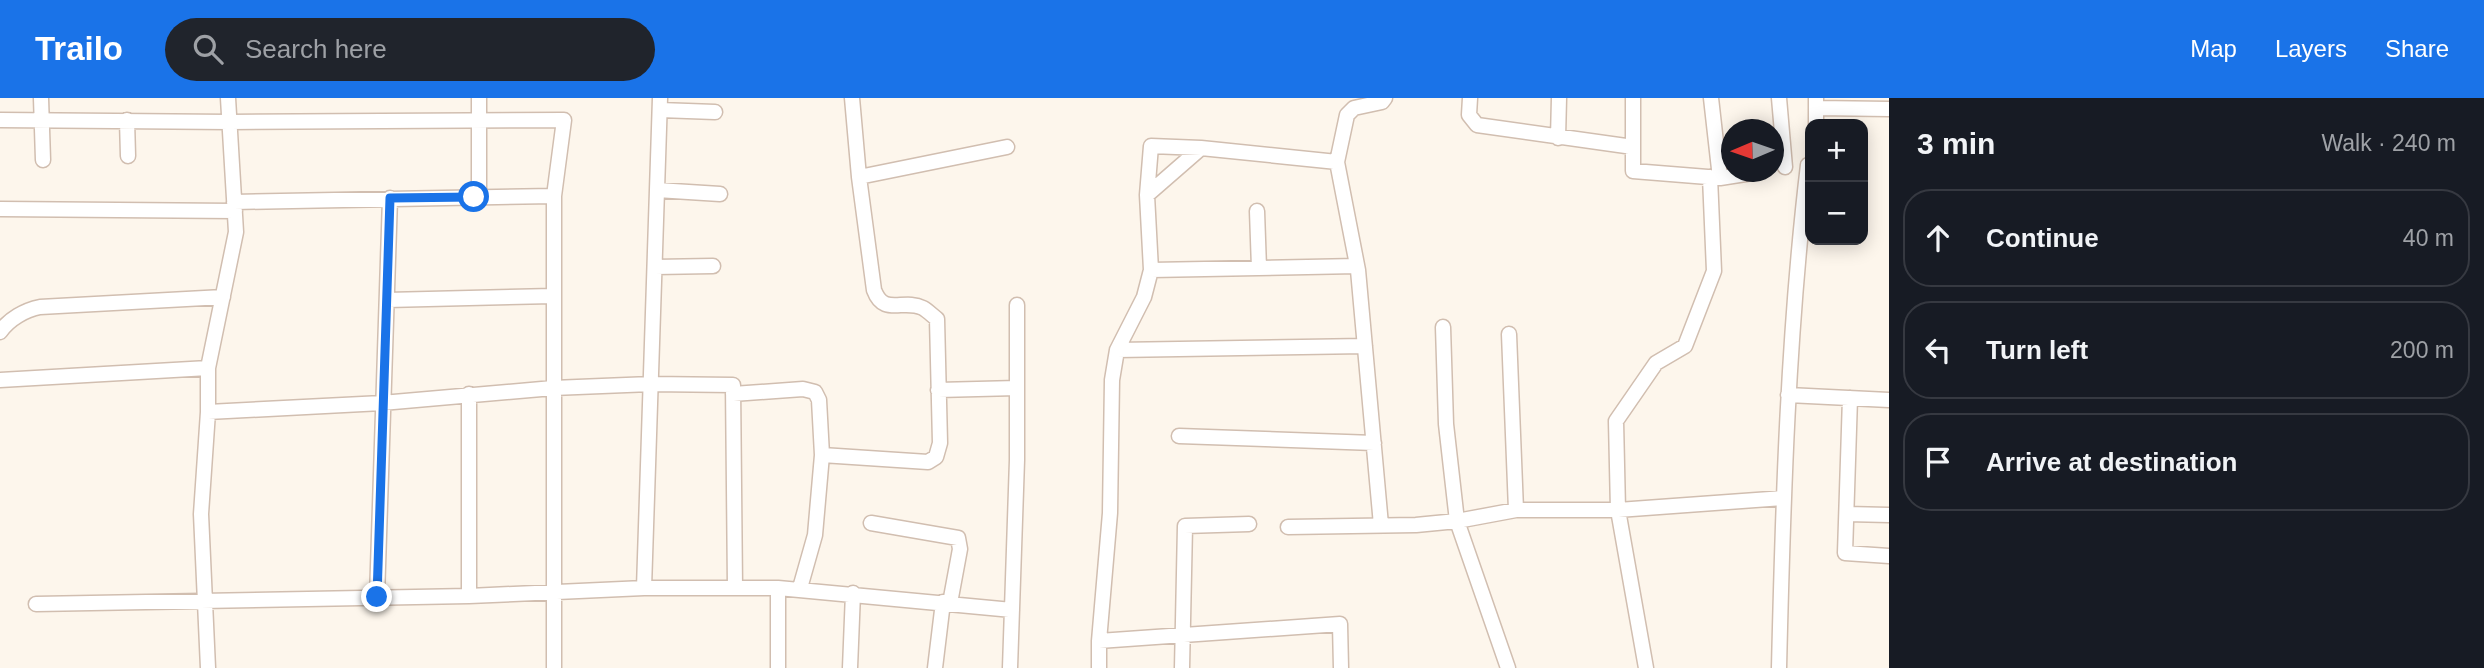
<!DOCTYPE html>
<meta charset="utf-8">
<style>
:root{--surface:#171b24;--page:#20242c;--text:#f1f3f6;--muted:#9ea1a6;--line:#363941;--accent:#1a73e8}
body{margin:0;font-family:Arial,sans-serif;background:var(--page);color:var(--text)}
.controls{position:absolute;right:21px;top:21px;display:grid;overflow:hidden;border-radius:14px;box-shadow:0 4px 18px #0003}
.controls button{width:63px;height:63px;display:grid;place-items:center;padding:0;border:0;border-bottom:2px solid var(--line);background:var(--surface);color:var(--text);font:35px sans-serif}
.compass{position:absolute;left:1721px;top:21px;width:63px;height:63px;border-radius:50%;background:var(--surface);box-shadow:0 4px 18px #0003;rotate:268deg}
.stop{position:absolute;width:21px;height:21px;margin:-16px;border:5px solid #1a73e8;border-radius:50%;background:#fff}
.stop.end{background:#1a73e8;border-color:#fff;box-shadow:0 2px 7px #0008}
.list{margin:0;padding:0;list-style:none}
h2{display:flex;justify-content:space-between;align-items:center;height:91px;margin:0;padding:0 28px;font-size:30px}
h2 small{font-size:23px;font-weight:400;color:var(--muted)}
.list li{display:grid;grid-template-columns:46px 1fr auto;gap:21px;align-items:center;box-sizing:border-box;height:98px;margin:0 14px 14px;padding:0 14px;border:2px solid var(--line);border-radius:28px}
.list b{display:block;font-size:26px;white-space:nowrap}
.list em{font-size:23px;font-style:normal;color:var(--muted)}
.icon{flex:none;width:38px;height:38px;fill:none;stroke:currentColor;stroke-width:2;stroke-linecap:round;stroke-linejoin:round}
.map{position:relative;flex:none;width:1889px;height:570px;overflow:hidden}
header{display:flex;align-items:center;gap:42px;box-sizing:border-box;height:98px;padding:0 35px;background:var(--accent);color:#fff}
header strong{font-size:33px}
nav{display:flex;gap:38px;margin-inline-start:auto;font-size:24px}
.search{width:490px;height:63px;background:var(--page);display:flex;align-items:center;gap:18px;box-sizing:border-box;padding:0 24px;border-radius:38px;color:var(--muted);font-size:26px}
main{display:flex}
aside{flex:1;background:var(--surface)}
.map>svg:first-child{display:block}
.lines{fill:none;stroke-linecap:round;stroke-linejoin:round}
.minor-casing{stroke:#d1beb0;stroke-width:17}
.minor{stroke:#fff;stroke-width:14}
.route{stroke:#1a73e8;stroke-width:9}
</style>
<header>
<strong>Trailo</strong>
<div class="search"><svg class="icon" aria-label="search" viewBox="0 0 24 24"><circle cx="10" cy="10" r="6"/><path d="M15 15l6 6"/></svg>Search here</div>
<nav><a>Map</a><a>Layers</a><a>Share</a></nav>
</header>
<main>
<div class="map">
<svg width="1889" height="570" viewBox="0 0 1889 570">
<rect width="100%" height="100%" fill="#fdf6ec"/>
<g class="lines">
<defs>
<path id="minor" d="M41 0 43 62
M479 0V99
M1470 0 1469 17 1477 27 1633 49
M1633 0V73L1720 80 1758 74
M1711 0 1720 80
M1779 0 1785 69
M1816 0V26
M1817 10 1889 11
M660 12 715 14
M0 22 230 24 564 22 554 98V570
M127 22 128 58
M1558 40 1559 0
M859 79 1007 49
M657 92 720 96
M1147 97 1201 50
M234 104 554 98
M0 111 235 113
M1257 113 1259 170
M655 169 713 168
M1151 172 1357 168
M387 202 553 198
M1443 229 1446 326 1457 423 1508 570
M0 234C9 221 25 212 40 209L223 199
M1509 236 1516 412
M1117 252 1365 248
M0 282 208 270
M938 292 1017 290
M733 296 803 291 815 294 819 302 822 357 815 437 800 490
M1788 297 1889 302
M1850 300 1845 455 1889 458
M208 314 382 305 553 290 651 286 733 287 735 490
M1179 338 1374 345
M822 357 928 364 936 359 940 345 937 221C933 218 928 213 923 210 903 200 884 219 874 192L859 79 852 0
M1847 416 1889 417
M871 425 958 440 960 451 950 505
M1381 427 1358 172 1337 64 1347 17 1354 10 1382 4 1385 0
M1288 429 1416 427 1457 423 1516 412H1618L1783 400
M644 490 660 0
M469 498V296
M377 499 390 100
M36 506 469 498 644 490H778L1012 512
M1099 543 1340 526 1341 570
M208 570 201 416 208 314V270L236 134 228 0
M778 570V490
M850 570 853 495
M935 570 943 504
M1010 570 1017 362V207
M1099 570V543L1110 415 1112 282 1117 252 1144 199 1151 172 1147 97 1151 48 1201 50 1337 64
M1182 570 1185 428 1249 426
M1646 570 1618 412 1616 323 1656 265 1685 248 1714 173 1710 79
M1779 570C1783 402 1788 234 1808 67"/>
</defs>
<!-- minor casing -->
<use href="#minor" class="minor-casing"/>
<!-- minor -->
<use href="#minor" class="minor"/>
</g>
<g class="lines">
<!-- route -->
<path class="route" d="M377 499 390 100 474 99"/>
</g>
</svg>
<div class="controls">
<button>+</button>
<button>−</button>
</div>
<svg class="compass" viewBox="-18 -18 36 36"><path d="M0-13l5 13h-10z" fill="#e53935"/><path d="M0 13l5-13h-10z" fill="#9ea1a6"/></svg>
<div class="stop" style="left:474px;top:99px"></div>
<div class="stop end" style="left:377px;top:499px"></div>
</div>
<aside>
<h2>3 min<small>Walk · 240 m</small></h2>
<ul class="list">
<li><svg class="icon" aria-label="ahead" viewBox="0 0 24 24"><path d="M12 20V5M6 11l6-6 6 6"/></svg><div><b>Continue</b></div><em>40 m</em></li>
<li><svg class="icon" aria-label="left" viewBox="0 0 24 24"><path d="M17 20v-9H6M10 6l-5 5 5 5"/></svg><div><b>Turn left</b></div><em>200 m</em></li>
<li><svg class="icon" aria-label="arrive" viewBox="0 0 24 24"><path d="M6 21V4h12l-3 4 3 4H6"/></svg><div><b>Arrive at destination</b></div></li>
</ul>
</aside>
</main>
